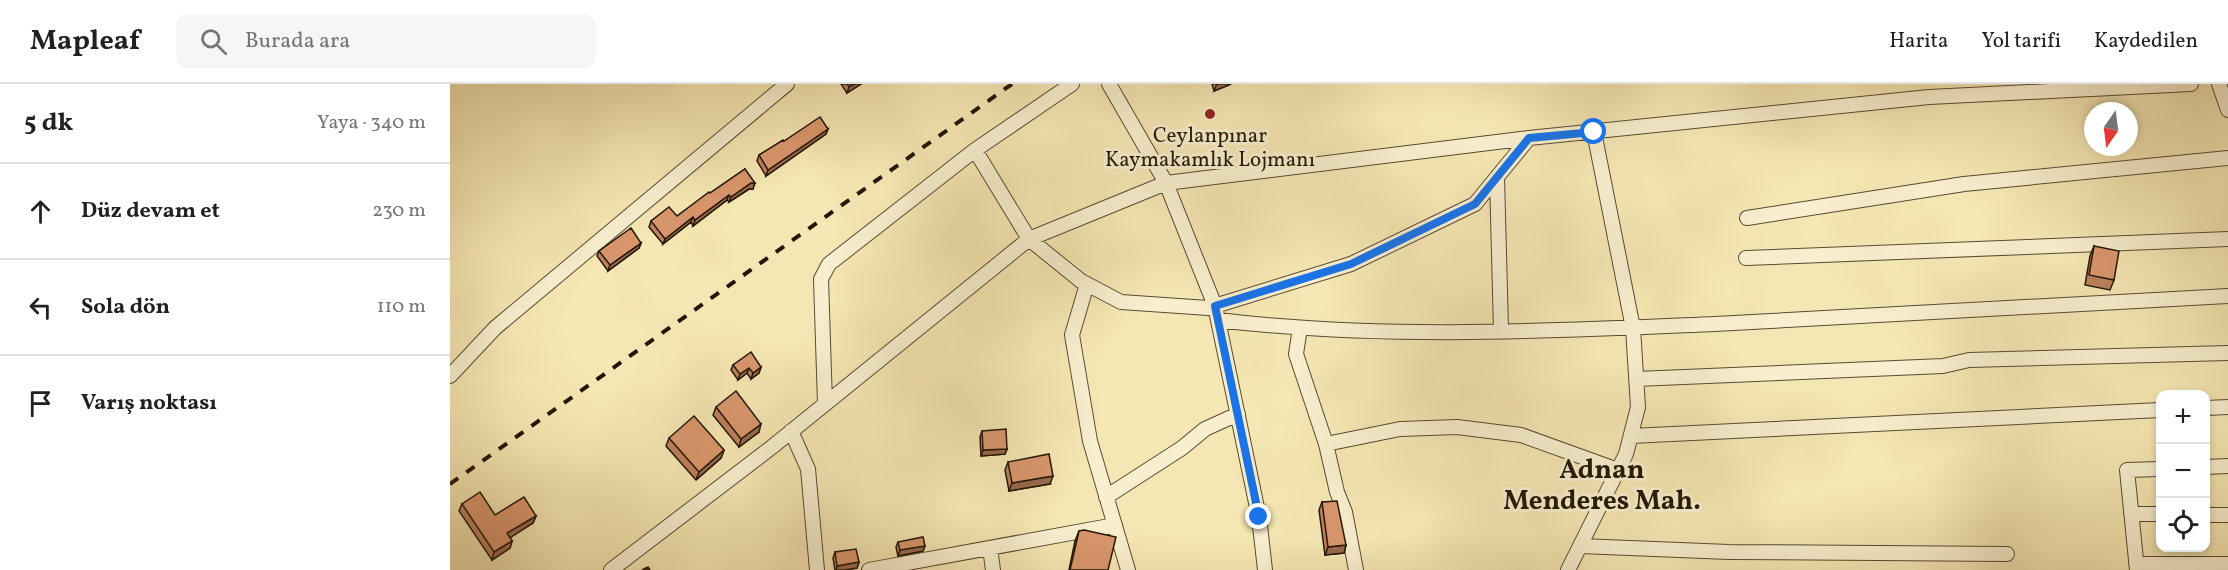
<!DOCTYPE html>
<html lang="tr">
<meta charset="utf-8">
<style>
:root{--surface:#fff;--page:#f6f6f6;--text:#202124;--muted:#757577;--line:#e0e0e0}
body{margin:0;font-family:Vollkorn,serif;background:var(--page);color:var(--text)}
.controls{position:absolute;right:18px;bottom:18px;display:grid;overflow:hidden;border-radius:12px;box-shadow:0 3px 9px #0003}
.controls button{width:54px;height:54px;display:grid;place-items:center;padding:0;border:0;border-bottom:2px solid var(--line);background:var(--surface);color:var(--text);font:30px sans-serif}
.compass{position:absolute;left:1634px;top:18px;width:54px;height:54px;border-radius:50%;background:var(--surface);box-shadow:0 3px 9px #0003;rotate:194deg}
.stop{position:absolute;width:18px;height:18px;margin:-14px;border:4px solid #1a73e8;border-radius:50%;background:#fff}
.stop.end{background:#1a73e8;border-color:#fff;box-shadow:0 2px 6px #0008}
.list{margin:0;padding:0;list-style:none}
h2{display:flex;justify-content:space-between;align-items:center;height:78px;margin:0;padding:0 24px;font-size:26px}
h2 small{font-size:20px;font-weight:400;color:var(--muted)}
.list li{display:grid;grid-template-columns:39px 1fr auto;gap:18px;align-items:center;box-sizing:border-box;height:96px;padding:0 24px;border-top:2px solid var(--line)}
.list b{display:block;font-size:22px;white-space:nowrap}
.list em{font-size:20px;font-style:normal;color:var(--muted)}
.icon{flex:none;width:33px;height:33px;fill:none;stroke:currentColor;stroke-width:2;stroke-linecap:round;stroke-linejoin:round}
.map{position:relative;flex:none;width:1778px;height:486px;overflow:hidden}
header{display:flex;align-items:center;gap:36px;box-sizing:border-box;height:84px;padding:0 30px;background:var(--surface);border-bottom:2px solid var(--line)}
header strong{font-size:28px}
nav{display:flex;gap:33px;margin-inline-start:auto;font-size:21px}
.search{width:420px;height:54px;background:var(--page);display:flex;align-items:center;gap:15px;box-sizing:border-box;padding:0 21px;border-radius:12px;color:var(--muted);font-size:22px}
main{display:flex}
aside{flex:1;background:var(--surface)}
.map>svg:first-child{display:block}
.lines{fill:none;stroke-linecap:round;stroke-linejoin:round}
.minor-casing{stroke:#584a31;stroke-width:16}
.minor{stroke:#f8efce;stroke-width:14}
.rail{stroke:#241606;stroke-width:4;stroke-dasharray:10 10;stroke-linecap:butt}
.wall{fill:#bb815d;stroke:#241606;stroke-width:1.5}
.shaded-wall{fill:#98694c;stroke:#241606;stroke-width:1.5}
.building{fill:#d9966c;stroke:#241606;stroke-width:1.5}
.route{stroke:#1a73e8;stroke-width:8}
.poi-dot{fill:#8f2418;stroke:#f8efce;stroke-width:2}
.labels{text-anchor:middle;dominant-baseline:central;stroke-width:6;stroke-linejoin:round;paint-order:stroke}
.poi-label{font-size:21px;fill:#241606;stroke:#f8efce}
.district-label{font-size:27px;font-weight:bold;fill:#241606;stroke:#f8efce}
</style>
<header>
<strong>Mapleaf</strong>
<div class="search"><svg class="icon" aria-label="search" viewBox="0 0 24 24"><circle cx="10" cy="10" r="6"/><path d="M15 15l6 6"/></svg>Burada ara</div>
<nav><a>Harita</a><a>Yol tarifi</a><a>Kaydedilen</a></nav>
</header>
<main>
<aside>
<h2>5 dk<small>Yaya · 340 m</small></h2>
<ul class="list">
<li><svg class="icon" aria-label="ahead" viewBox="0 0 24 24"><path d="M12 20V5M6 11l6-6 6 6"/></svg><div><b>Düz devam et</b></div><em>230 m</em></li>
<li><svg class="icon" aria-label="left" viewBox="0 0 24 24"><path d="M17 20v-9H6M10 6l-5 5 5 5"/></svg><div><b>Sola dön</b></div><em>110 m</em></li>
<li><svg class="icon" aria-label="arrive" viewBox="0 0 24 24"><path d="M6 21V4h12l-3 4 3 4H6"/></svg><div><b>Varış noktası</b></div></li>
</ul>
</aside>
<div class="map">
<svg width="1778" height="486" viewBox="0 0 1778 486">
<rect width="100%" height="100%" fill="#f5e7b3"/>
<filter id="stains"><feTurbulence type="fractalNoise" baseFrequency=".00333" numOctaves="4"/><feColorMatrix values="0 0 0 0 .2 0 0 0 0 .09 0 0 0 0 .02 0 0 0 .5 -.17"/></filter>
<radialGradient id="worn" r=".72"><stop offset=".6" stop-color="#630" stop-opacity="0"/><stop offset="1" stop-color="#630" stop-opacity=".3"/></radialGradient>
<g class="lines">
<defs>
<path id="minor" d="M659 0 716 99 765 222 809 433 815 486
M1769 0 1778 26
M525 66 579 155 631 197 671 218 758 224 901 180 1025 120 1079 54
M1047 93 1051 246
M1297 134 1514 100 1778 74
M1296 174 1778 155
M637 200 622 251 640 357 678 486
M768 236C933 256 1100 247 1265 240 1436 232 1607 222 1778 212
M850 244 846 270 876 360 887 408 895 428 906 486
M0 292 45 244 337 0
M1186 295 1493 282 1519 276 1778 269
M375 320 371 195 379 180 525 66 622 0
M1756 324 1778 323
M341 347 358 385 367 486
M1181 352 1710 326
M876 360 950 345 1007 343 1071 351 1168 386
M1756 383 1778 382
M656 413 732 364 755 345 788 330
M1681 430H1710
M1756 431H1778
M1130 462 1279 468 1557 470
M540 464 543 486
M1686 480H1778
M161 486 322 363 579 155 716 99 1079 54 1479 13 1741 0
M419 486 665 441
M1118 486 1176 370 1188 323 1183 244 1144 48
M1687 486 1677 386 1710 385"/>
</defs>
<!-- minor casing -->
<use href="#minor" class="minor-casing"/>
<!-- minor -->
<use href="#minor" class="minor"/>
<!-- rail -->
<path class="rail" d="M0 400 562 0"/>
</g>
<!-- wall -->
<path class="wall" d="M391 0H411L397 9Z
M762 0H781L764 7Z
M378 45 376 50 316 92 307 77 309 71 334 57Z
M295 85 303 105H299L279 118 277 116 243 142 241 138 213 160 199 143 201 137 227 132Z
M191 159 189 164 158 187 147 172 149 167Z
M1644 162 1664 196 1660 206 1635 201 1640 172Z
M283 281 311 283 309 289 301 295 297 289 288 296 281 286Z
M266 323 309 348 289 363 263 331Z
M532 347 557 365 555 370 531 372 530 353Z
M219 354 274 366 271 374 246 396 216 362Z
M558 378 600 400 559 407 555 386Z
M872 418 896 461 894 469 875 471 869 426Z
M12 420 45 431 86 432 83 439 60 453 62 457 60 464 42 476 9 427Z
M629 447 658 486H619L625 457Z
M448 458 475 462 473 467 448 472 446 463Z
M385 468 409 478 407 484 394 486H385L383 474Z"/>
<!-- shaded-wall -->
<path class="shaded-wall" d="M404 0H411L397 9 399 3Z
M767 0H781L764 7Z
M378 45 376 50 316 92 318 86Z
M301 99H305L303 105H299L279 118 281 113Z
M279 111 277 116 243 142 245 136Z
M243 133 241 138 213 160 215 155Z
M191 159 189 164 158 187 160 181Z
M311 283 309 289 301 295 303 289Z
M299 284 297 289 288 296 290 290Z
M311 340 309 348 289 363 291 355Z
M557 365 555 370 531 372 533 366Z
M274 366 271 374 246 396 249 388Z
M603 392 600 400 559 407 562 399Z
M86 432 83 439 55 457 57 449Z
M62 457 60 464 42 476 44 468Z
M896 461 894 469 875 471 878 463Z
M475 462 473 467 448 472 450 466Z
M409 478 407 484 394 486H386L387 482Z"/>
<!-- building -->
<path class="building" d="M397 0H404L399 3Z
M370 33 378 45 318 86 309 71 333 56 334 57Z
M295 85 305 99H301L281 113 279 111 245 136 243 133 215 155 201 137 219 123 227 132 259 108 260 109Z
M181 144 191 159 160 181 149 167Z
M1644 162 1669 167 1664 196 1639 191Z
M301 268 311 283 303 289 299 284 290 290 283 281Z
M286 307 311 340 291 355 266 323Z
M244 332 274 366 249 388 219 354Z
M556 345 557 365 533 366 532 347Z
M599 370 603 392 562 399 558 378Z
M30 408 45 431 74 413 86 432 57 449 62 457 44 468 12 420Z
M887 417 896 461 878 463 872 418Z
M634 446 666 453 658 486H620L629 447Z
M473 453 475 462 450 466 448 458Z
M406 465 409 478 387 482 385 468Z
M198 483 200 486H192Z"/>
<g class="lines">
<!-- route -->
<path class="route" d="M809 433 765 222 901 180 1025 120 1079 54 1144 48"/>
</g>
<!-- markers -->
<circle class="poi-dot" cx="760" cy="30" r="6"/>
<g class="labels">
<!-- poi labels -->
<g class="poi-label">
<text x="760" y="52">Ceylanpınar<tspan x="760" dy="24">Kaymakamlık Lojmanı</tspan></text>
</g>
<!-- district labels -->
<g class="district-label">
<text x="1152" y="387">Adnan<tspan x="1152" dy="31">Menderes Mah.</tspan></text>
</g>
</g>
<rect width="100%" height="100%" filter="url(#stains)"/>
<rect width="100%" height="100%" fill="url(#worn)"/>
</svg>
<div class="controls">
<button>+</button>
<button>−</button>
<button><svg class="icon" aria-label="locate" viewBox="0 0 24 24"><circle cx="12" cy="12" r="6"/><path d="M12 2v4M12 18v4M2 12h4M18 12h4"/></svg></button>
</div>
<svg class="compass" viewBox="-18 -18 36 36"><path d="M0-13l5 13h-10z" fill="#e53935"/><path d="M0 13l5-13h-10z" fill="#757577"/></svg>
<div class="stop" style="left:1144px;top:48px"></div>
<div class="stop end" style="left:809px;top:433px"></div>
</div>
</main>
